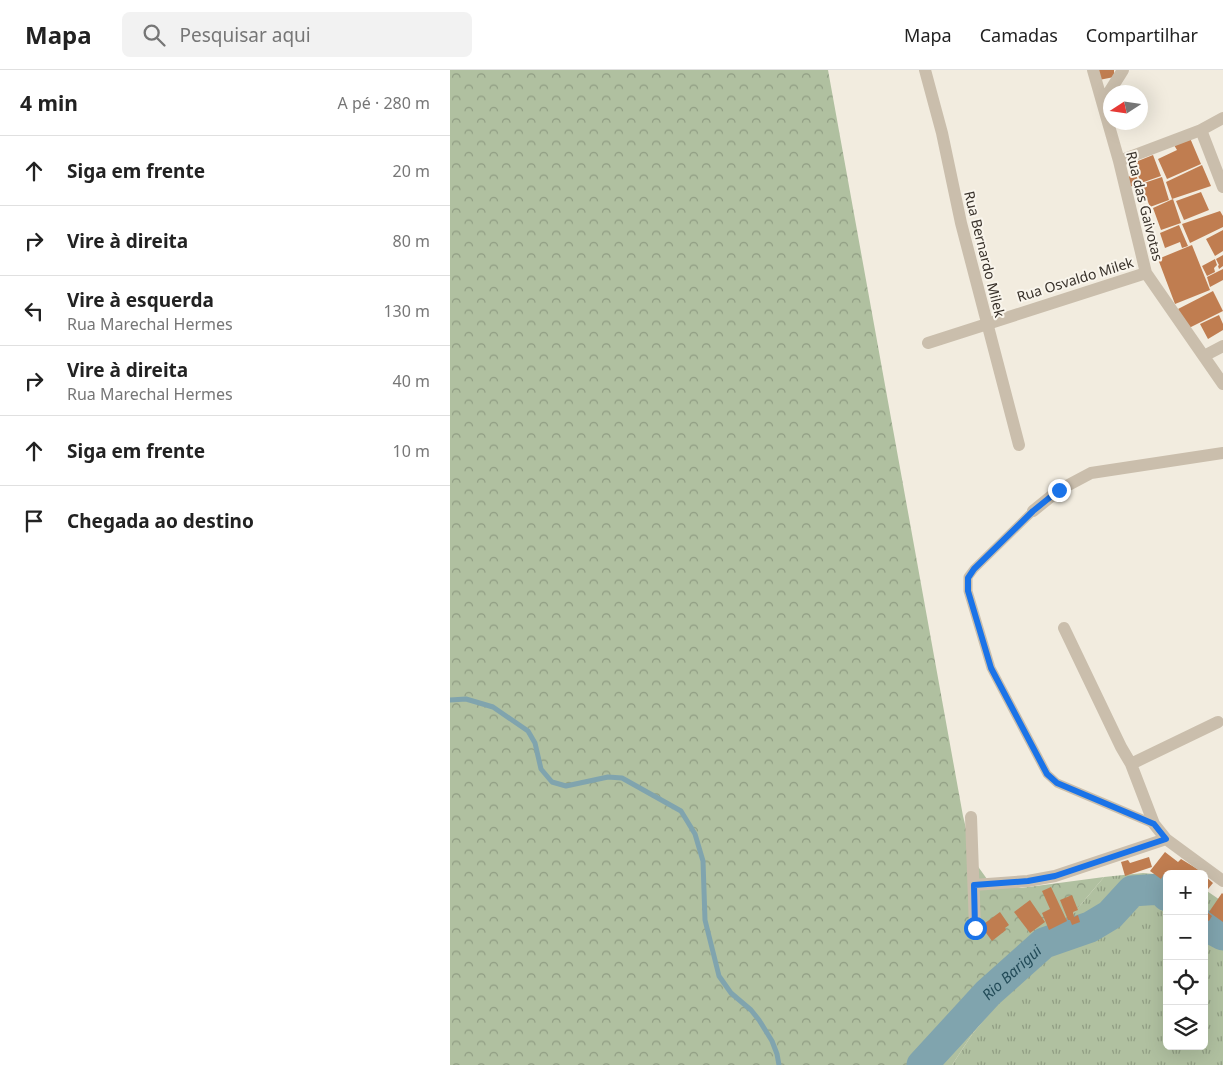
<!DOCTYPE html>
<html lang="pt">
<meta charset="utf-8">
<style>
:root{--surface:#fff;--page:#f2f2f2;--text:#222;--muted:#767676;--line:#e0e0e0}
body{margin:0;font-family:"Noto Sans",sans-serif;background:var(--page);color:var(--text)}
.controls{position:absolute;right:15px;bottom:15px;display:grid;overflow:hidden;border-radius:8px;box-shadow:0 5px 20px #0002}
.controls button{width:45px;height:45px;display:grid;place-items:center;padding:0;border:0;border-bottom:1px solid var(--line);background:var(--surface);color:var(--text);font:25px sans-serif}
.compass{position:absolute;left:653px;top:15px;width:45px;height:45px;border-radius:50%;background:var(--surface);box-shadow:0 5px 20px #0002;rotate:258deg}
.stop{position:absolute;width:15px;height:15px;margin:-11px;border:4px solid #1a73e8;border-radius:50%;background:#fff}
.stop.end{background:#1a73e8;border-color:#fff;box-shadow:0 1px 5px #0008}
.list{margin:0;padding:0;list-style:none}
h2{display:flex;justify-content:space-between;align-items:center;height:65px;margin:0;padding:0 20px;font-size:21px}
h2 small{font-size:16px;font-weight:400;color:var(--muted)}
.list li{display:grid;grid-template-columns:32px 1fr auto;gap:15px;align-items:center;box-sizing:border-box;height:70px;padding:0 20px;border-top:1px solid var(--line)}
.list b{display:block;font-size:19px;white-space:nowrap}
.list p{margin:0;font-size:16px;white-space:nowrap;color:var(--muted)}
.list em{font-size:16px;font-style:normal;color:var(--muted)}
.icon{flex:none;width:28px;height:28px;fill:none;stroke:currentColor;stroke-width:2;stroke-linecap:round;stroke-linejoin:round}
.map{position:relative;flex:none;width:773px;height:995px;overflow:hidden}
header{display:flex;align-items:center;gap:30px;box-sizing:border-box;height:70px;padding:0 25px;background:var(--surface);border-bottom:1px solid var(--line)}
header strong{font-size:24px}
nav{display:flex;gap:28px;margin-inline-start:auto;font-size:18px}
.search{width:350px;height:45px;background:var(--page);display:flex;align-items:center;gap:12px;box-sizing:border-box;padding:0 18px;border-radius:8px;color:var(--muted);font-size:19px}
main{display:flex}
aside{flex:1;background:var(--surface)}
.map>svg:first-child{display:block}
.grass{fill:url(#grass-tufts)}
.forest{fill:url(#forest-crowns)}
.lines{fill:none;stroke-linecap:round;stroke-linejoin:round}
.stream{stroke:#80a4ae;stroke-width:5}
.river{stroke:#80a4ae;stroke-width:31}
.building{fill:#c07d50}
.service{stroke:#cabeac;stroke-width:9}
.minor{stroke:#cabeac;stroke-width:12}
.route{stroke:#1a73e8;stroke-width:6}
.labels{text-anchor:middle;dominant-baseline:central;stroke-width:4;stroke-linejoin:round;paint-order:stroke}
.street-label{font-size:14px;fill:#38312a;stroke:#f9f5ec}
.water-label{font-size:15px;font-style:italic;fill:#224b58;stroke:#f9f5ec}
</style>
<header>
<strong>Mapa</strong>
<div class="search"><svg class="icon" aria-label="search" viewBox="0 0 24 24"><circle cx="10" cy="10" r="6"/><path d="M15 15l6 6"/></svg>Pesquisar aqui</div>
<nav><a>Mapa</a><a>Camadas</a><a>Compartilhar</a></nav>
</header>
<main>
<aside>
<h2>4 min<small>A pé · 280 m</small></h2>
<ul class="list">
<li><svg class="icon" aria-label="ahead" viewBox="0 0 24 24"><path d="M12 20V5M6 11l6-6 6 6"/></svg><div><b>Siga em frente</b></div><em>20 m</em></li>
<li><svg class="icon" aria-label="right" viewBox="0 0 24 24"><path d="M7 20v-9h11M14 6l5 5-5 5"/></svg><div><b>Vire à direita</b></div><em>80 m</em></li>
<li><svg class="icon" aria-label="left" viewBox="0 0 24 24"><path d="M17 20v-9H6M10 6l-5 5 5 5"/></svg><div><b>Vire à esquerda</b><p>Rua Marechal Hermes</p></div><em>130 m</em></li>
<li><svg class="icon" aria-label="right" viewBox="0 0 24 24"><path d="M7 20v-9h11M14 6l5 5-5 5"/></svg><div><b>Vire à direita</b><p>Rua Marechal Hermes</p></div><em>40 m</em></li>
<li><svg class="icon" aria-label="ahead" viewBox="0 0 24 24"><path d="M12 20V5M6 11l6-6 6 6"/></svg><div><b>Siga em frente</b></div><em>10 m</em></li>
<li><svg class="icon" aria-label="arrive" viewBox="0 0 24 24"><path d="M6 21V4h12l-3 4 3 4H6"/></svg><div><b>Chegada ao destino</b></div></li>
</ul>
</aside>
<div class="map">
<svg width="773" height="995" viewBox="0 0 773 995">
<defs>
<pattern id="grass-tufts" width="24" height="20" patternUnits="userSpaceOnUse" patternTransform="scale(1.25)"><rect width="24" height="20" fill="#b0c0a0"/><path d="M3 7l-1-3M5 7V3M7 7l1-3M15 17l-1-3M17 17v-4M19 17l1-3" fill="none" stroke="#909d83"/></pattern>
<pattern id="forest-crowns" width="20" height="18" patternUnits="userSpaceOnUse" patternTransform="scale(1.25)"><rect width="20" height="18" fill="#b0c0a0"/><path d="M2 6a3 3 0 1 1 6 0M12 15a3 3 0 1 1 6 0" fill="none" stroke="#909d83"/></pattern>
</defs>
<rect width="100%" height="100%" fill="#f2ecdf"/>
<!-- grass -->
<path class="grass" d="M693 803 717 805V976H754V819L773 832V995H502L523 963 654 807Z"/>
<!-- forest -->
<path class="forest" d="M0 0H378L513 746 524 791 537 809 571 818 654 807 523 963 502 995H0Z"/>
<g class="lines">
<!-- stream -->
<path class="stream" d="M0 630 16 629 43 637 78 661 85 673 91 699 102 712 116 716 158 707 172 708 231 741 245 764 253 791 255 850 269 906 281 923 301 940 309 950 322 971 327 984 329 995"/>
<!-- river -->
<g class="river">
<path d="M754 855 773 865"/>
<path id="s1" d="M472 995 538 923 594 873 640 857 660 845 682 821 711 819 717 826"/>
</g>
</g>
<!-- building -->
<path class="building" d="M645 0H664V7L649 10Z
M740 68 751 94 717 109 708 89 727 80 724 75Z
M703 85 711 106 691 113 683 93Z
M752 95 761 116 722 129 716 112Z
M686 104 689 114 679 117 675 108Z
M712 107 719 130 700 137 691 114Z
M751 122 759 140 734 150 726 131Z
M723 129 731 153 711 160 703 138Z
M770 141 773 146V157L740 173 732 154Z
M729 155 738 176 732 178 730 172 715 178 710 163Z
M773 160V181L765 186 756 169Z
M742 175 760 220 725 234 708 189Z
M773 185V196L769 199 768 196 769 195 766 189Z
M765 189 767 195 764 198 765 202 757 206 752 196Z
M773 199V210L760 217 757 207Z
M763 221 773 241 737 259 728 239Z
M769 245 773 254V260L758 269 750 254Z
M715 782 728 792 731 789 749 800 746 804H717V807L714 804 711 809 700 801Z
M699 787 702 797 675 806 671 792 678 790 680 793Z
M754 805 763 813 754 824Z
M601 817 617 851 599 860 592 843 600 839 592 821Z
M772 823 773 824V852L759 842Z
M622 825 628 840 623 842 624 847 628 845 630 852 622 855 620 850H618L610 830Z
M580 830 595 852 580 863 564 842Z
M550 842 559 855 555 858 556 860 542 871 531 856Z
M757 842 762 846 759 851 754 848Z"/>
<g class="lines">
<!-- service -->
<path class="service" d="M583 441 524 499 518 507V521L541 598 597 704 607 713 704 754"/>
<!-- minor -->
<path class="minor" d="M475 0 492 63 511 153 569 375
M643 0 669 91 696 203 773 314
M653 32 673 0
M773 48 751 60 773 117
M669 91 751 60
M478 273 696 203
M754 286 773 276
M583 441 609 420 641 403 773 383
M614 558 671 677 681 694 704 754 716 769 773 811
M681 694 768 652
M521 747 525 858
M524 815 578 811 605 806 716 769"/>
</g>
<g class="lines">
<!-- route -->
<path class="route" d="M525 858 524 815 578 811 605 806 716 769 704 754 607 713 597 704 541 598 518 521V508L524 499 583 441 609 420"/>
</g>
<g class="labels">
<!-- street labels -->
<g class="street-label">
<text transform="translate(695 136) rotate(76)">Rua das Gaivotas</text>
<text transform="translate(535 184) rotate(76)">Rua Bernardo Milek</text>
<text transform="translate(625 209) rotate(-17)">Rua Osvaldo Milek</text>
</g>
<!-- water labels -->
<g class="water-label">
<text stroke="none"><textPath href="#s1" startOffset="129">Rio Barigui</textPath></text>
</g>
</g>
</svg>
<div class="controls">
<button>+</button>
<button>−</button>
<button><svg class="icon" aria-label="locate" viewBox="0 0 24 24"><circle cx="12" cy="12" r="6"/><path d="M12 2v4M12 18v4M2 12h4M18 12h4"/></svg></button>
<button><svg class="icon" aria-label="layers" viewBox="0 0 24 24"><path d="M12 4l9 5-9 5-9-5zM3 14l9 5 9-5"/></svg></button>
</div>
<svg class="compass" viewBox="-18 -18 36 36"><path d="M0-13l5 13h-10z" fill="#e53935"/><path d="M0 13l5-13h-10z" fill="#767676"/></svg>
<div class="stop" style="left:525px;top:858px"></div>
<div class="stop end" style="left:609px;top:420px"></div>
</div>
</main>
